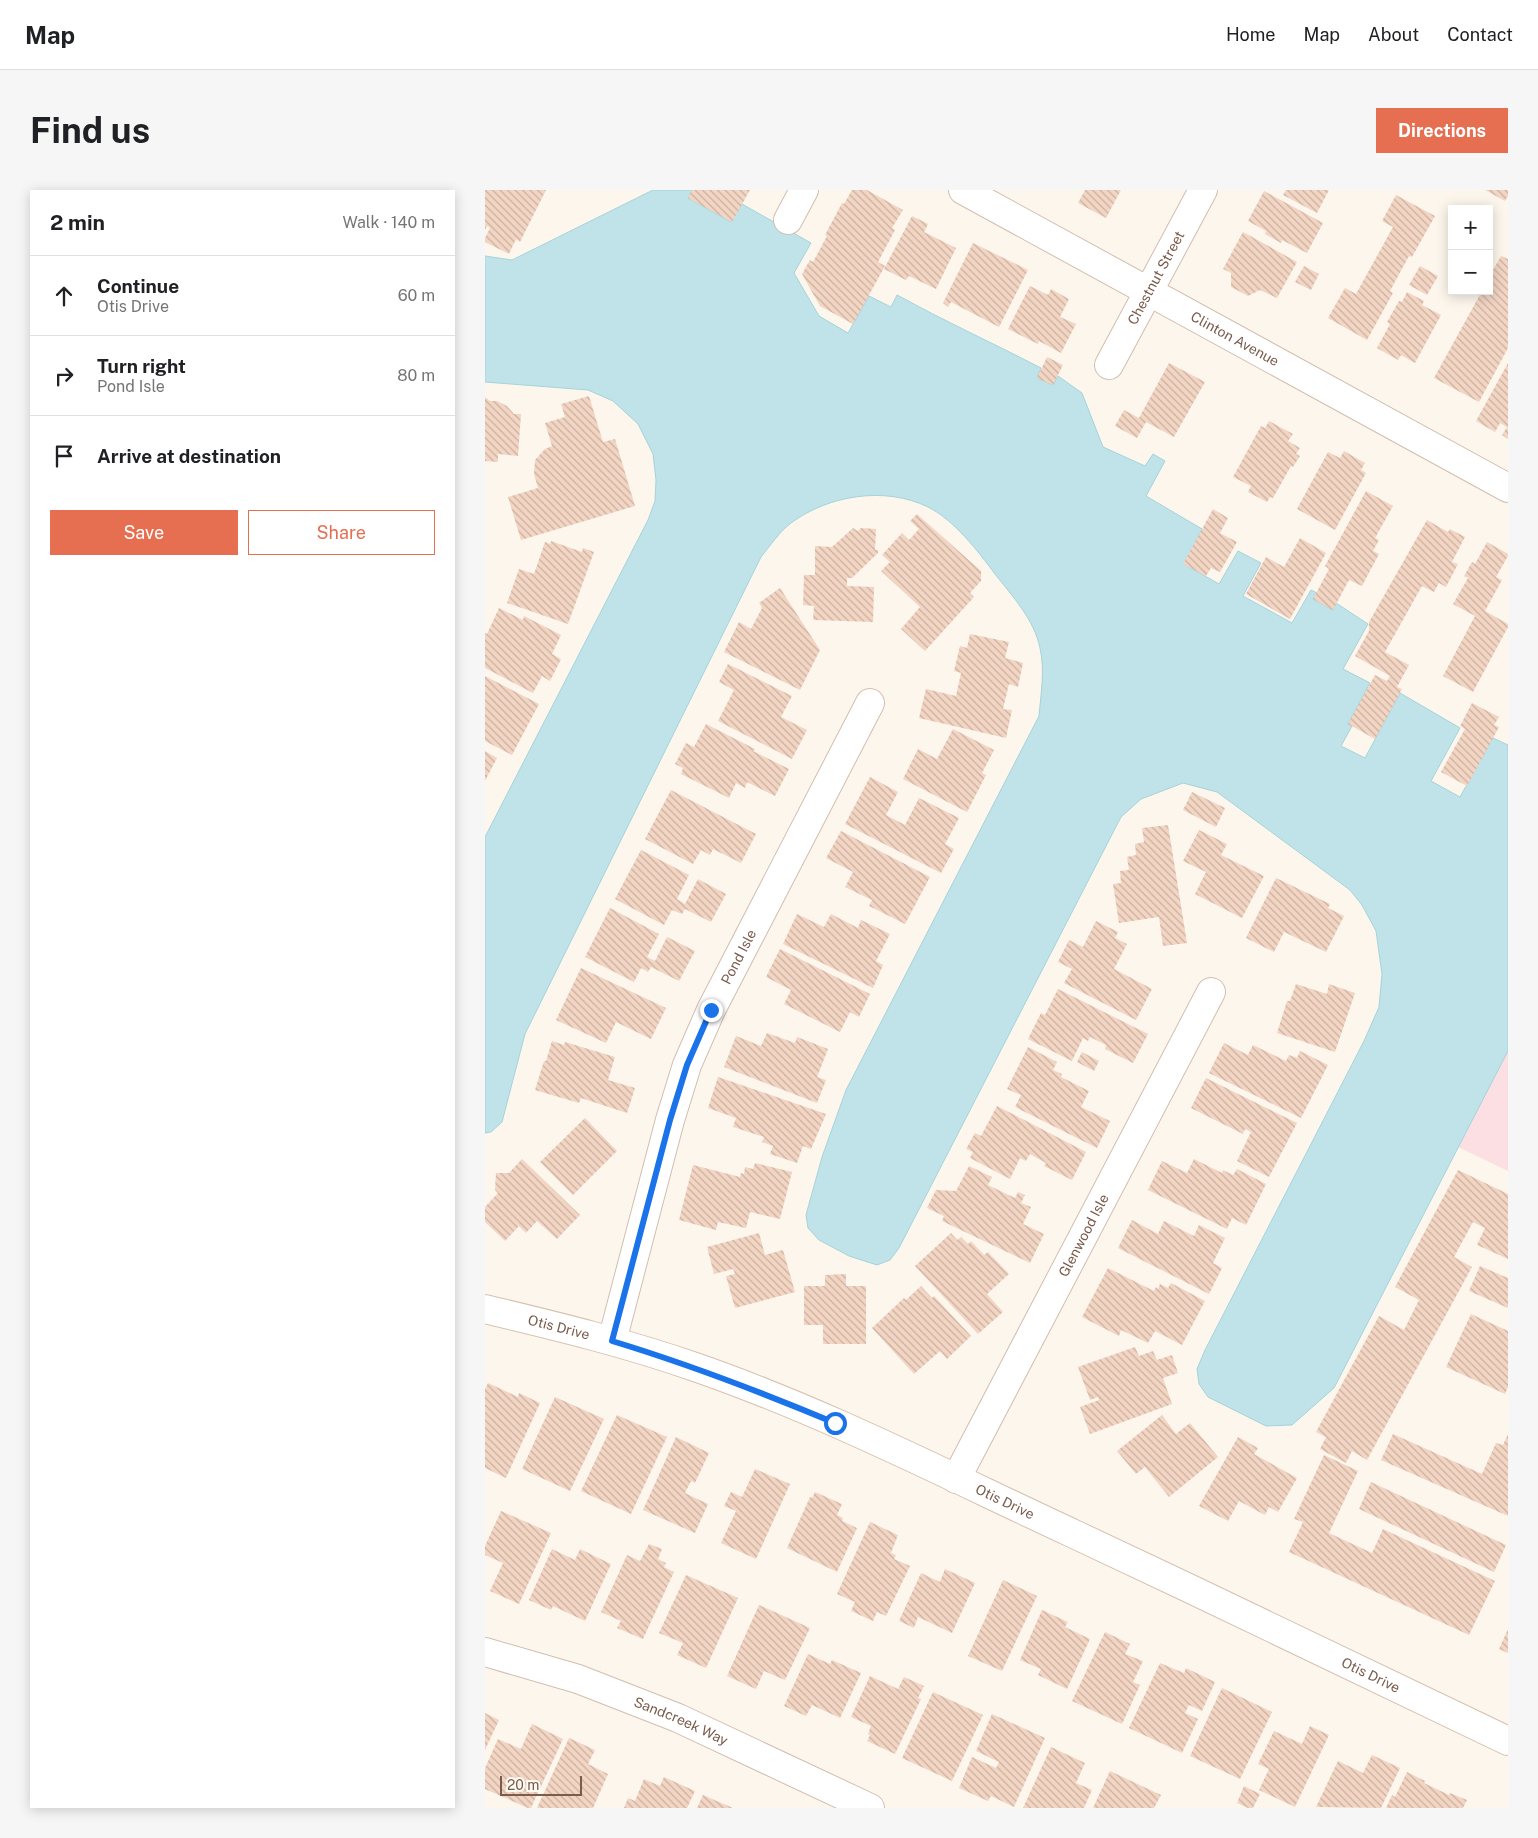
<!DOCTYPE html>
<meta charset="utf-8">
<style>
:root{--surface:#fff;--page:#f6f6f6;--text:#202124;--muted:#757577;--line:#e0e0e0;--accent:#e76f51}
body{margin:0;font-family:"Public Sans",sans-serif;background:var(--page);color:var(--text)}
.controls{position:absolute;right:15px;top:15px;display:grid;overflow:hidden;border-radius:0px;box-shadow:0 2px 12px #0003}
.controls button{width:45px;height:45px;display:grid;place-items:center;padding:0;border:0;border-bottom:1px solid var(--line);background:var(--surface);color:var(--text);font:25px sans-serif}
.scale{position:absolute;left:15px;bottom:12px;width:82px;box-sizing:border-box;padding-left:5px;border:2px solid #7a5c4d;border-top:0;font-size:14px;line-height:18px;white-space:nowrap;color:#7a5c4d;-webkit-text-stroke:4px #fffaf3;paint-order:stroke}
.stop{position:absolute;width:15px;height:15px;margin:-11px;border:4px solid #1a73e8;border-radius:50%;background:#fff}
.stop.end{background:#1a73e8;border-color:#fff;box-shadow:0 1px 5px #0008}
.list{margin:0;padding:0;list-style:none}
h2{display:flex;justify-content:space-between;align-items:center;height:65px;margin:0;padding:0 20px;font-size:21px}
h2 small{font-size:16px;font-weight:400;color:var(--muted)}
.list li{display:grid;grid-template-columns:32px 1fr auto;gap:15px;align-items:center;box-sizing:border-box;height:80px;padding:0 20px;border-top:1px solid var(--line)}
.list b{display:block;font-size:19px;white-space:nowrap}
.list p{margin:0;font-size:16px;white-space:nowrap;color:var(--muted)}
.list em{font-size:16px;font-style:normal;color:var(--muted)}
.actions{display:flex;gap:10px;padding:15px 20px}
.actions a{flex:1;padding:11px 0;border:1px solid var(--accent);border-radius:0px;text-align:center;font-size:18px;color:var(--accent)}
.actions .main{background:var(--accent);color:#fff}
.icon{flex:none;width:28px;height:28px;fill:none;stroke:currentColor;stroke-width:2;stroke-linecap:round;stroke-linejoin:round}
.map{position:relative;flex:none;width:1023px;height:1618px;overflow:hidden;border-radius:0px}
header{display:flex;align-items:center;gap:30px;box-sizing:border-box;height:70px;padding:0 25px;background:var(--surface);border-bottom:1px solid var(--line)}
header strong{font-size:24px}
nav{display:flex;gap:28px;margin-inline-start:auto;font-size:18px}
.intro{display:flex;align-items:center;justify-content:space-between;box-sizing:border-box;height:120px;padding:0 30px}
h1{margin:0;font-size:35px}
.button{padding:12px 22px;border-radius:0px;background:var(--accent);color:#fff;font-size:18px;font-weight:700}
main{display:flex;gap:30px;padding:0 30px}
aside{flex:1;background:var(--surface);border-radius:0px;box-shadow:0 2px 12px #0003}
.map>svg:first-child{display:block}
.medical{fill:#fbdfe3}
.water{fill:#bfe3e8;stroke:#a5d3da}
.building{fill:url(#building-back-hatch)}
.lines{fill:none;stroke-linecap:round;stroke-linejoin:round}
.street-casing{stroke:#d1beb0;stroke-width:30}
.secondary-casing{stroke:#d6c0b0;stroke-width:30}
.street{stroke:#fff;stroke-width:28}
.secondary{stroke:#fff;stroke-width:28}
.route{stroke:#1a73e8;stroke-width:6}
.labels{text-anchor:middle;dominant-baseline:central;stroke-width:4.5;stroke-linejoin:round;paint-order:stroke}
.street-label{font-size:14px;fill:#7a5c4d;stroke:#fffaf3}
</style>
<header>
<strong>Map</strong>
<nav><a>Home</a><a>Map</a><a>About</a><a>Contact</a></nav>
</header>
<div class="intro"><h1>Find us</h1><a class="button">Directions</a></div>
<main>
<aside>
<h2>2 min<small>Walk · 140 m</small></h2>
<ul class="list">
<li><svg class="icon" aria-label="ahead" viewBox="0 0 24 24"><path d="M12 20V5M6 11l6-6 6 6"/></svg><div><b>Continue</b><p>Otis Drive</p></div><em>60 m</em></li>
<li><svg class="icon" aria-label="right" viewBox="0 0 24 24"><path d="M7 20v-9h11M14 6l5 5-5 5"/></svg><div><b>Turn right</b><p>Pond Isle</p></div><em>80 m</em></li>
<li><svg class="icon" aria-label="arrive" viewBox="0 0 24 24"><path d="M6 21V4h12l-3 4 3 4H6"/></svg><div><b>Arrive at destination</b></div></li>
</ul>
<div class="actions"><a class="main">Save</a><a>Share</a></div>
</aside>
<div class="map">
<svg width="1023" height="1618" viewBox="0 0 1023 1618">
<defs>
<pattern id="building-back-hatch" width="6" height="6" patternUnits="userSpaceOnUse" patternTransform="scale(1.25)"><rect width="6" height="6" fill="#f3d5c3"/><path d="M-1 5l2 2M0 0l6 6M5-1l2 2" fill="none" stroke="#cab0a1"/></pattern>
</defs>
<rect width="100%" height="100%" fill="#fdf6ec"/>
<!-- medical -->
<path class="medical" d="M1023 861V981L973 957Z"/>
<!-- water -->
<path class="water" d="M168 0H207L203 8 246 32 257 14 326 53 309 83 334 126 363 143 384 106 406 117 412 105C459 131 508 153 556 178L552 188 568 195 573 186 597 203 618 257 660 276 668 264 680 271 661 306 717 339 699 374 734 394 753 361 776 373 758 406 807 433 826 400 832 403 828 409 848 420 851 413 883 434 858 479 885 493 863 534 867 536 856 556 880 568 915 503 975 538 946 591 975 607 1008 548 1023 555V861L849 1198 807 1235 781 1236 723 1207 714 1194 712 1179 720 1160 879 851 894 817 897 784 891 741 877 715 865 700 732 602 698 593 656 609 636 627 414 1058 405 1070 392 1075 364 1066 334 1050 323 1038 321 1025 337 967 361 900 554 526C556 503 560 480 555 458 549 429 527 406 510 384 493 361 469 330 443 317 400 296 344 305 306 333 295 341 285 356 276 367L40 844 17 932 6 942 0 943V647L163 330 170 311 171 290 168 264 153 234 128 211 103 200 0 192V66L27 70Z"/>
<!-- building -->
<path class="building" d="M0 0H61L35 52 31 49 24 64 0 52V48L5 38 2 36 0 40Z
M207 0H265L247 32 203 8Z
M367 0H382L418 20 407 38 410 40 393 72 400 76 368 134 335 116 317 84 325 70 328 72 342 46 340 45 357 13 359 14Z
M600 0H636L621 28 593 13Z
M801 0H844L832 23 798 5Z
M1000 0H1023V6L1020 11Z
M779 1 838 33 822 63 797 50 796 53 780 44 781 41 763 31Z
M911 5 950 26 927 67 924 66 905 101 908 103 882 150 843 128 860 98 871 104 908 37 897 31Z
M427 26 443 34 439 42 471 58 451 99 424 86 421 90 399 79Z
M758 42 812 72 792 108 775 100 763 106 746 97V83L738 79Z
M488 53 543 80 514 137 466 112 463 117 458 113Z
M1016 66 1023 69V158L994 212 949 188 997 101H1004V87Z
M819 76 834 84 826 100 810 92Z
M935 76 953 86 942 105 924 95Z
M545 96 563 105 566 99 584 109 575 127 591 134 576 163 554 151 553 154 523 139Z
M922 102 939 111 937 115 956 125 930 173 916 165 913 170 892 158 905 134 902 132 914 111 917 112Z
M562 167 578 175 568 195 552 188Z
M684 173 720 192 689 247 661 232 652 248 630 236 639 220 654 228Z
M1023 173V249L1017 245 1022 237 1015 233 1010 242 991 231Z
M104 206 118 252 130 249 150 316 36 350 23 307 53 298 49 284 50 270 60 259 67 256 60 233 80 227 76 214Z
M0 207 5 211H12L22 216 29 224H36L33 266 13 264V272L0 271Z
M784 231 808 244 803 251 815 258 811 264 815 266 808 277 806 276 788 308 785 307 782 312 763 302 766 296 748 287 776 236 780 238Z
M859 261 880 273 876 280 881 283 850 340 812 319 843 262 855 268Z
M881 301 908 316 890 348 894 350 888 361 894 364 877 396 864 390 848 420 828 409 844 379 840 376Z
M728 319 743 328 735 343 752 352 735 382 726 378 721 386 698 374Z
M432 324 496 381V391L485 403 489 407 440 461 416 439 435 417 396 381 405 372 397 365 417 343 424 350 434 339 425 331Z
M942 330 963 342 965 339 980 347 967 372 973 374 961 397 954 393 949 402 937 396 900 462 924 475 912 497 917 499 890 549 863 534 890 485 902 491 905 486 870 466 884 441V432Z
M368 338 373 341 376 338 391 339 390 360H393V363L367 388H362V396L389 397 388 432 328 430 329 416 318 415 319 385H330V356L347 357Z
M815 348 841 363 805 429 761 404 781 367 799 377Z
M66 351 97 362 98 358 109 362 83 434 22 413 34 379 49 384 60 352 65 354Z
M1002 352 1023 364V366L1011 387 1017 390 1000 421 1023 434V437L988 502 958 486 990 426 968 414 983 388 979 386 987 372 990 374Z
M295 398 335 460 315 500 239 462 254 432 266 439 277 418 274 413Z
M14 418 38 430 39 426 76 445 67 464 76 469 65 491 57 486 48 503 0 478V443L2 444Z
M485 444 524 452 520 468 538 473 533 497 524 494 518 519 527 520 521 548 434 528 441 499 471 506 476 483 469 481 475 456 482 458Z
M243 474 307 506 296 527 322 540 307 569 233 531 249 500 234 492Z
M0 486 54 514 27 565 0 551Z
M987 513 1014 527 1009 535 1014 537 982 596 956 582 980 539 975 536Z
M221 534 270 559 268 561 304 579 290 606 262 592 260 598 251 593 244 608 196 584 198 578 190 574 201 553 209 557Z
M468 539 509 560 497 583 501 585 482 622 418 589 433 559 452 569Z
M0 561 12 568 0 591Z
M385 587 413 602 401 625 420 635 434 608 474 628 460 654 469 659 456 683 360 634Z
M186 600 271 644 256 673 228 659 225 665 216 660 208 674 160 649Z
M707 602 740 618 731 637 698 620Z
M683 635 702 753 678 756 674 727 634 733 628 694 636 693 635 681 644 680 642 667 651 665 650 654 659 652 657 638Z
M714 640 742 654 736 665 779 686 757 728 710 704 721 682 698 671Z
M356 641 445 687 420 734 384 716 387 710 360 697 368 682 341 668Z
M156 660 204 685 192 709 200 714 213 689 241 704 226 732 200 719 197 724 187 720 179 735 130 709Z
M791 688 845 714 843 718 859 726 841 762 799 742 789 762 761 748Z
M125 718 174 744 162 767 170 771 182 747 210 761 194 791 166 777 163 782 156 778 149 792 100 767Z
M312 724 339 737 346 724 373 738 376 730 405 744 391 771 398 775 388 798 298 754Z
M611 731 633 742 630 748 642 754 629 779 667 799 651 830 579 793 587 779 573 772 584 750 598 757Z
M295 759 385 804 374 827 365 822 355 842 299 814 306 800 281 787Z
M96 778 181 818 166 849 131 832 121 853 71 830Z
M811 794 842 804 844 794 870 803 850 862 792 843 802 811H805Z
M573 799 663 844 648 873 620 859 621 855 605 847 603 851 598 848 587 871 543 849 556 823 560 825Z
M282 843 310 853 312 847 343 859 332 887 341 890 332 913 239 877 251 846 276 856Z
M67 851 79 855 80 852 130 867 123 890 150 898 142 923 96 908 94 913 50 900 59 871H61Z
M739 853 763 865 768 855 801 871 804 865 812 868 815 861 843 875 816 928 724 883Z
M543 857 572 872 568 880 577 884 576 887 604 901 596 917 625 931 612 958 530 917 536 905 522 899Z
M597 862 614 871 609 881 592 872Z
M233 887 341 924 326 959 318 956 312 973 285 964 288 956 277 952 279 947 248 937 251 928 223 918Z
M721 888 812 933 784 987 752 971 766 942 760 939 758 944 706 918Z
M512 916 601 962 587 990 559 976 561 973 545 964 541 971 535 968 525 989 485 968 488 962 481 959 490 943 496 946Z
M100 928 132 961 88 1005 55 972Z
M37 969 95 1025 72 1049 52 1031 41 1043 34 1036 20 1051 0 1032V1017L13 1003 10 1000 11 983H24Z
M709 969 737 983 738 980 748 985 752 979 781 994 761 1035 747 1028 742 1039 663 1000 677 971 702 983Z
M270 973 307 982 295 1029 265 1022 261 1038 233 1032 231 1040 194 1030 208 975 255 987 256 983 259 984 260 977 268 979Z
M484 976 507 987 503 995 530 1008 533 1002 540 1005 536 1013 546 1017 538 1034 559 1044 545 1073 457 1031 459 1026 442 1018 451 1000 471 1001Z
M973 980 1023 1004V1069L992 1055 1000 1038 988 1032 969 1067 987 1077 882 1270 867 1261 861 1273 835 1259 841 1247 831 1242 894 1126 919 1140 934 1110 910 1097Z
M647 1030 673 1044 679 1031 709 1046 714 1035 740 1048 728 1073 737 1078 724 1104 633 1058Z
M274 1043 280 1065 298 1060 310 1102 250 1118 241 1086 250 1084 248 1079 229 1084 222 1057Z
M466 1043 472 1050 476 1047 483 1054 486 1051 499 1065 503 1062 524 1084 502 1104 518 1122 493 1144 430 1076Z
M995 1076 1023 1088V1118L984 1101Z
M623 1078 669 1101 671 1097 673 1099 675 1094 683 1098 686 1093 720 1111 697 1155 670 1141 663 1153 636 1140 634 1146 597 1127Z
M361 1084V1096H381V1154H338V1135H319V1096H340V1085Z
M436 1096 447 1108 449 1106 486 1146 462 1169 455 1161 429 1184 387 1138 419 1108 421 1110Z
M986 1124 1023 1141V1197L1020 1204 961 1177Z
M650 1157 654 1166 668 1161 672 1170 687 1165 693 1183 678 1188 687 1214 605 1244 595 1217 614 1210 613 1207 605 1210 593 1177Z
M3 1193 33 1207 34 1203 55 1213 21 1288 0 1278V1199Z
M70 1207 119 1229 85 1301 37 1279Z
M132 1225 182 1247 146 1324 96 1301Z
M677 1225 691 1244 705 1233 733 1267 684 1307 660 1277 651 1284 632 1261Z
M908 1244 997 1284 1011 1253 1018 1255 1023 1244V1326L896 1270Z
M191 1247 224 1263 210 1293 206 1291 200 1303 223 1314 210 1343 158 1320Z
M753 1247 773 1258 769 1264 812 1288 793 1322 784 1317 780 1325 754 1311 743 1331 714 1316Z
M839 1265 873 1281 844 1343 887 1363 898 1339 1010 1391 984 1445 804 1362 818 1332 809 1329Z
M270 1279 305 1294 271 1369 236 1353 251 1321 239 1316 246 1302 257 1307Z
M886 1292 1021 1355 1009 1382 874 1319Z
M330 1302 357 1314 352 1325 358 1328 357 1331 372 1338 352 1382 302 1358 325 1307 327 1308Z
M16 1321 66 1343 34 1414 5 1401 18 1373 0 1365V1356Z
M385 1332 413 1345 406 1363 411 1365 409 1369 425 1376 401 1426 392 1422 388 1431 366 1421 370 1412 352 1404Z
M164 1354 177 1359 173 1369 181 1373 179 1377 189 1382 158 1449 132 1438 136 1431 116 1422 142 1365 155 1371Z
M67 1359 90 1370 95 1359 126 1374 100 1431 68 1416 66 1420 44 1410Z
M460 1379 490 1393 467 1443 433 1427 429 1438 414 1431 436 1383 455 1392Z
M201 1385 253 1408 221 1478 192 1465 198 1453 174 1443Z
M518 1390 552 1406 517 1481 483 1466Z
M274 1415 325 1438 300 1490 279 1481 271 1499 242 1486Z
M557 1420 583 1432 580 1437 605 1449 582 1499 553 1485 556 1479 535 1470Z
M1023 1439V1463L1014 1459Z
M620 1442 645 1454 640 1464 658 1471 648 1492 655 1495 637 1534 587 1511Z
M323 1464 345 1474 347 1470 376 1483 355 1528 327 1515 321 1526 299 1516Z
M675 1473 699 1483 701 1478 730 1492 717 1521 704 1515 700 1523 713 1529 697 1563 644 1538Z
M385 1486 413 1499 419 1487 439 1496 433 1508 436 1509 410 1564 382 1551 385 1545 383 1544 386 1536 366 1527Z
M737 1498 787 1522 755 1589 705 1566Z
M448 1502 498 1525 467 1591 417 1568Z
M0 1523 14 1530 0 1560Z
M507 1524 560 1548 529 1617 506 1606 503 1611 474 1598 487 1567 511 1578 514 1572 491 1561Z
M47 1534 78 1549 46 1618H43L0 1599V1578L13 1549 36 1559Z
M825 1536 844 1545 810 1617 774 1600 784 1579 773 1574 789 1541 817 1554Z
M84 1548 110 1560 103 1574 123 1584 108 1618H52Z
M566 1557 600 1573 591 1593 607 1600 599 1618H538Z
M887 1565 915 1578 896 1618 831 1617 853 1571 878 1583Z
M625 1581 676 1605 669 1618H608Z
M922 1582 940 1591 939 1593 964 1605 965 1603 982 1610 978 1618H901L907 1605 910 1607Z
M179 1587 210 1601 202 1618H139L143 1608 150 1611 159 1589 175 1596Z
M759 1596 775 1604 768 1618H763L752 1613Z
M218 1605 248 1618H212Z"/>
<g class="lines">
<defs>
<g id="street">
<path id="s1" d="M478 0 1023 298"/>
<path d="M303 30 319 0"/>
<path id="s2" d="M624 175 718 0"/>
<path id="s3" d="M127 1151 185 930 202 875 226 820 385 513"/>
<path id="s4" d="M471 1289 726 802"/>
<path id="s5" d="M0 1462 93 1489 193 1528 385 1618"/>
</g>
<g id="secondary">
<path id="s6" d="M0 1119C71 1136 141 1153 210 1177 340 1222 464 1286 589 1344 734 1412 878 1481 1023 1551"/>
</g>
</defs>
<!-- street casing -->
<use href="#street" class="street-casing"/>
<!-- secondary casing -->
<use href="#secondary" class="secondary-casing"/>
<!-- street -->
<use href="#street" class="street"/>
<!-- secondary -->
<use href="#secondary" class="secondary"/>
</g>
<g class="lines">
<!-- route -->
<path class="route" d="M226 820 202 875 185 930 127 1151C203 1174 276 1202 350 1233"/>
</g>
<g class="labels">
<!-- street labels -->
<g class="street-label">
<text stroke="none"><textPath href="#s2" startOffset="99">Chestnut Street</textPath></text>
<text stroke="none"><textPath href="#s1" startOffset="310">Clinton Avenue</textPath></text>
<text stroke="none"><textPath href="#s3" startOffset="406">Pond Isle</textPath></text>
<text stroke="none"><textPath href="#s4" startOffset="275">Glenwood Isle</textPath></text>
<text stroke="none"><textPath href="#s6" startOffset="76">Otis Drive</textPath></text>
<text stroke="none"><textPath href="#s6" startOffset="556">Otis Drive</textPath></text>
<text stroke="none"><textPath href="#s6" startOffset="961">Otis Drive</textPath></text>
<text stroke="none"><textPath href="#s5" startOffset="208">Sandcreek Way</textPath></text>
</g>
</g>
</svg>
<div class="controls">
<button>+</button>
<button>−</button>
</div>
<div class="scale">20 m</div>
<div class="stop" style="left:350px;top:1233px"></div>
<div class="stop end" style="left:226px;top:820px"></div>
</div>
</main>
